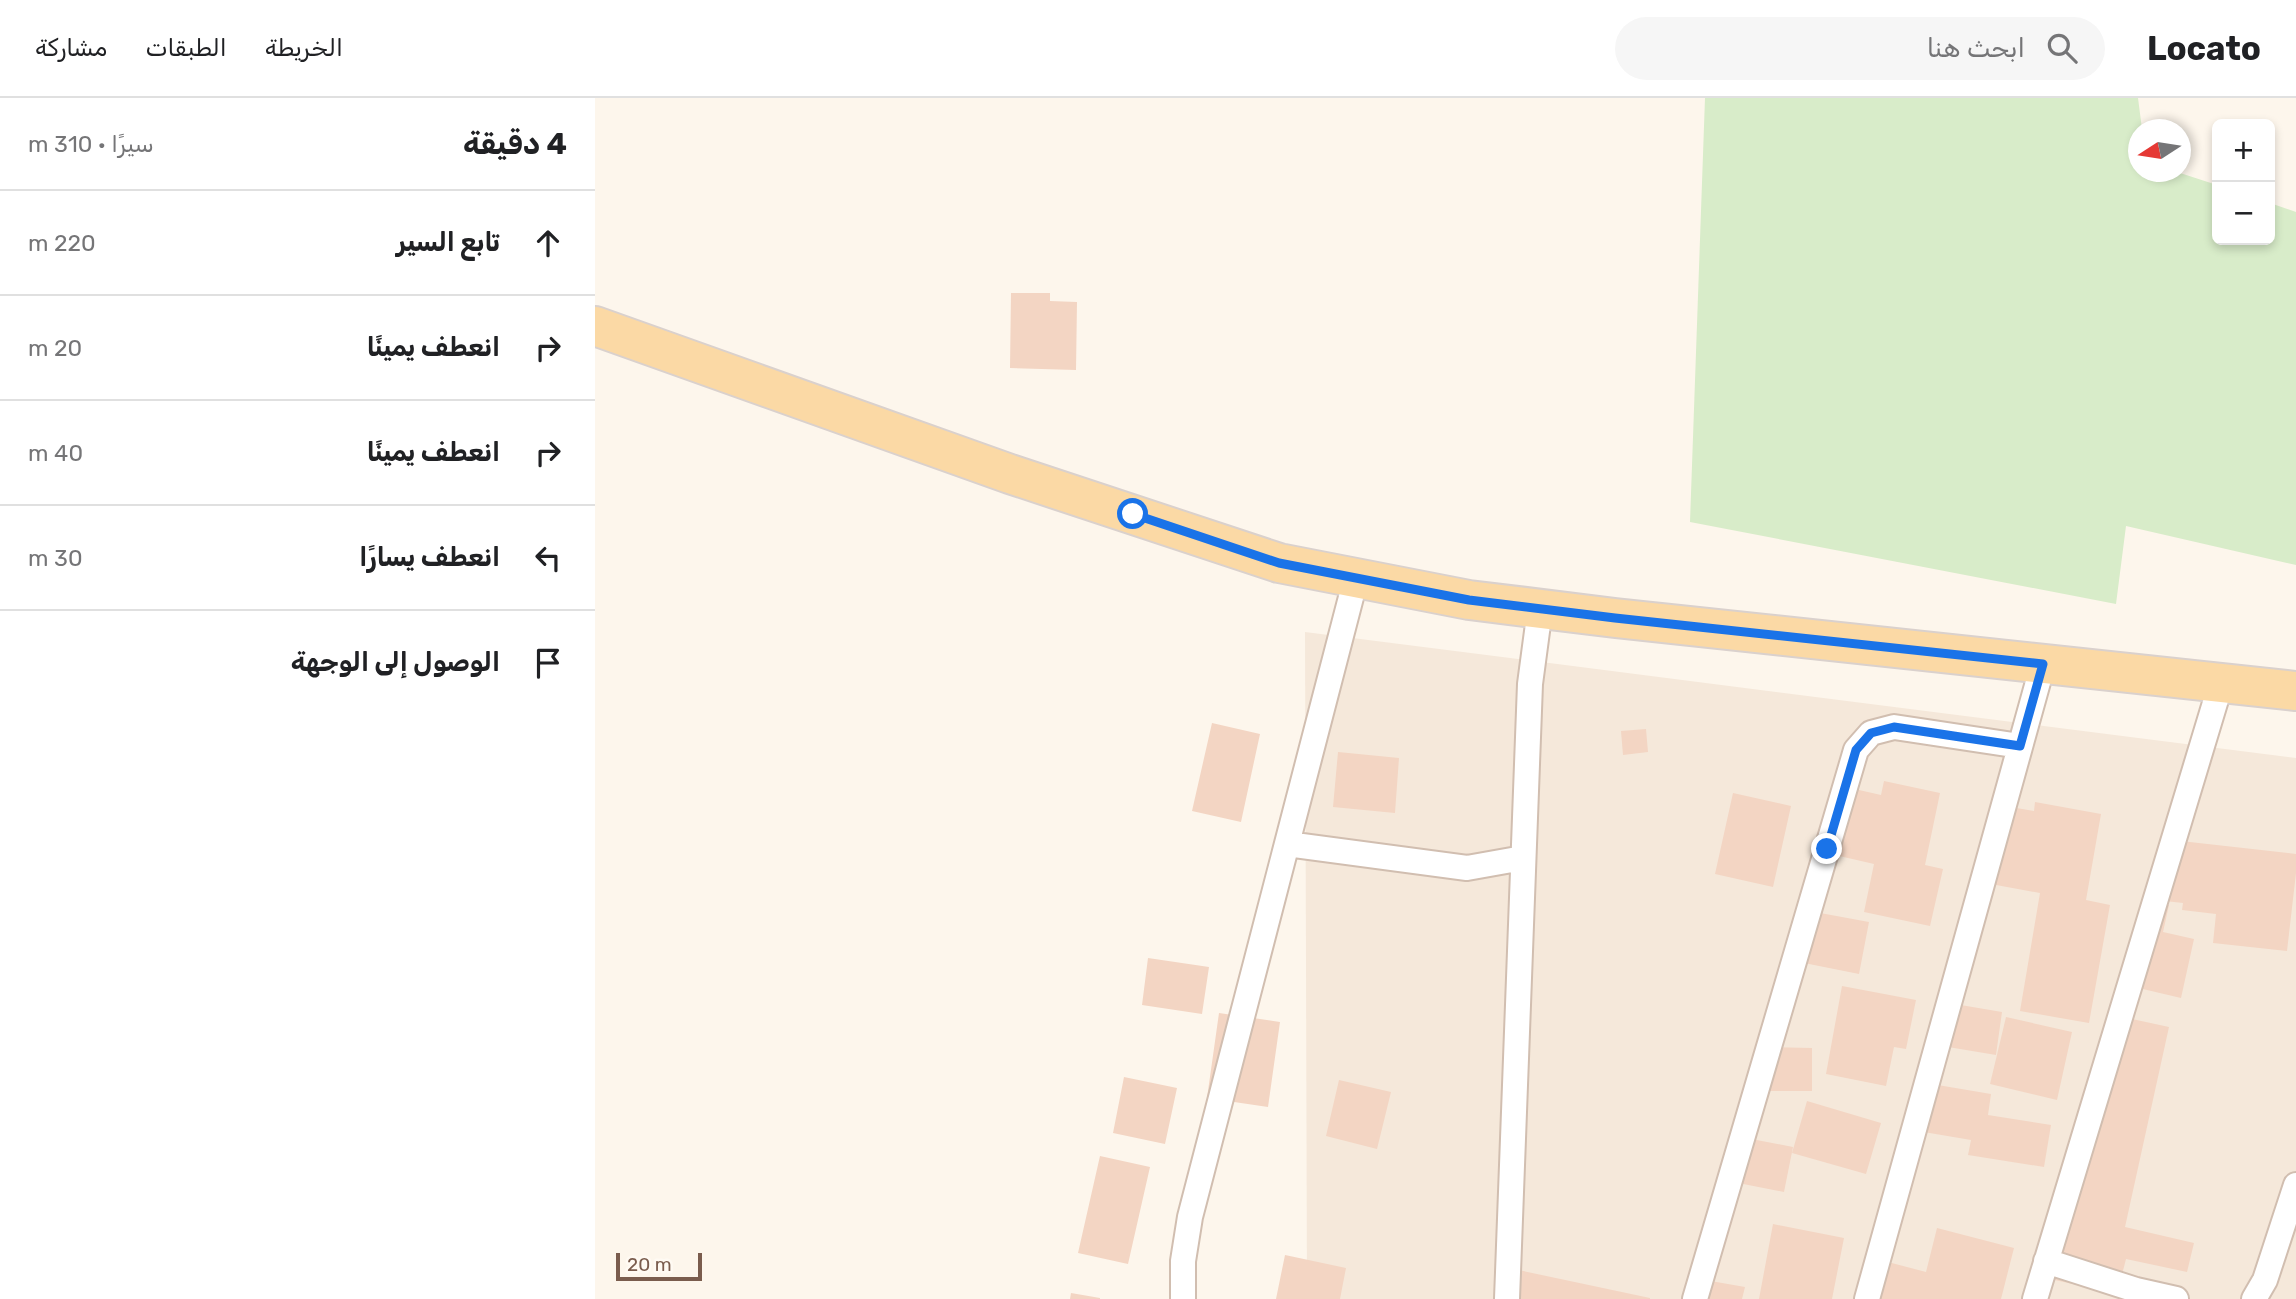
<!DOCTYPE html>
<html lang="ar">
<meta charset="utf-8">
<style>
:root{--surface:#fff;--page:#f6f6f6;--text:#202124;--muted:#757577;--line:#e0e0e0}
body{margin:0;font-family:Rubik,Vazirmatn,sans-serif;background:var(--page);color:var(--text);direction:rtl}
.controls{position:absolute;right:21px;top:21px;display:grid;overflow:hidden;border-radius:10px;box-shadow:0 4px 10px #0003}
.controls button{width:63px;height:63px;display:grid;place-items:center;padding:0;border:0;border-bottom:2px solid var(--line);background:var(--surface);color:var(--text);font:35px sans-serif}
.compass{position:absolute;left:1533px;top:21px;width:63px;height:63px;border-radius:50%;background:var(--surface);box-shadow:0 4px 10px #0003;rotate:258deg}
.scale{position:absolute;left:21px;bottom:18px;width:86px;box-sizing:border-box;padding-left:7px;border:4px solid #7a5c4d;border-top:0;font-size:19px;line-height:24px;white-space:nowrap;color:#7a5c4d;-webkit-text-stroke:5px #fffaf3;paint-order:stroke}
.stop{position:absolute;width:21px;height:21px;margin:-16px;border:5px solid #1a73e8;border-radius:50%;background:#fff}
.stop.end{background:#1a73e8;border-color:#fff;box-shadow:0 2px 7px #0008}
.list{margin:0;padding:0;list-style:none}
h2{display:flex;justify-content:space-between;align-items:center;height:91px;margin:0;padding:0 28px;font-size:30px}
h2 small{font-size:23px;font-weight:400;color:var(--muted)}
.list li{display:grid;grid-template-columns:46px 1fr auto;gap:21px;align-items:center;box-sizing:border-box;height:105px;padding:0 28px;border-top:2px solid var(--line)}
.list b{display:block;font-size:26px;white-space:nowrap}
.list em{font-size:23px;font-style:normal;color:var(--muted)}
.icon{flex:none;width:38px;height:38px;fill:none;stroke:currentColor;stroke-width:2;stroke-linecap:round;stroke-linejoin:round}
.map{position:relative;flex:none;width:1701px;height:1201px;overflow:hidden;direction:ltr}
header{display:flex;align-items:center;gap:42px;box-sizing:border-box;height:98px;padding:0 35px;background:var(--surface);border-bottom:2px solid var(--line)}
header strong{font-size:33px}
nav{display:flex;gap:38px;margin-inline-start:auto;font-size:24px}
.search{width:490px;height:63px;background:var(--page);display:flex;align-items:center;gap:18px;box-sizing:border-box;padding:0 24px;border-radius:38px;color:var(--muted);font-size:26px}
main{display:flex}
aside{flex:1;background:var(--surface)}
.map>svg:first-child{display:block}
.residential{fill:#f5e8da}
.green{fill:#d8ecc9}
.building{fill:#f3d5c3}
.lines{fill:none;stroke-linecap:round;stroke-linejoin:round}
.minor-casing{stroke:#d1beb0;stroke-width:28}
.primary-casing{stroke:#dad1cd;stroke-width:42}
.minor{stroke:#fff;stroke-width:24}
.primary{stroke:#fbd9a5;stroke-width:38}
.route{stroke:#1a73e8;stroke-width:9}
</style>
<header>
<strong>Locato</strong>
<div class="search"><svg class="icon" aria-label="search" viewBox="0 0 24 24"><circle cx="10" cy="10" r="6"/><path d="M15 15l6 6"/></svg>ابحث هنا</div>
<nav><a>الخريطة</a><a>الطبقات</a><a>مشاركة</a></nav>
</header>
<main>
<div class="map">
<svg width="1701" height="1201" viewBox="0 0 1701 1201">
<rect width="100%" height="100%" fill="#fdf6ec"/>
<!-- residential -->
<path class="residential" d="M710 534 1701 660V1201H712Z"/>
<!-- green -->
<path class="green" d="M1110 0H1543L1547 31 1544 32V74H1582L1622 87V142H1675V105L1701 114V467L1531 428 1521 506 1095 424Z"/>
<!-- building -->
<path class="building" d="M416 195H455V203L482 204 481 272 415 270Z
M617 625 665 636 646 724 597 713Z
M1051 631 1053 654 1028 657 1026 633Z
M743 654 804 660 800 715 738 709Z
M1289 683 1345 695 1330 767 1348 771 1335 828 1269 814 1279 766 1227 754 1242 687 1286 697Z
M1138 695 1196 708 1178 789 1120 776Z
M1440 704 1506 716 1491 802 1515 807 1494 925 1425 913 1445 795 1385 784 1398 706 1439 713Z
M1568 741 1701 756V775L1692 853 1618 845 1621 816 1587 812 1588 805 1561 802Z
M1555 803 1574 807 1568 834 1599 841 1586 900 1535 888Z
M1209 812 1274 824 1264 876 1199 863Z
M553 860 614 869 607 916 547 907Z
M1247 888 1321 902 1311 951 1299 949 1291 988 1231 976Z
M1348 904 1407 914 1401 957 1341 947Z
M624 915 685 924 673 1009 612 1000Z
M1514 916 1574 929 1530 1129 1599 1145 1592 1174 1531 1161 1522 1196 1451 1180Z
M1411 919 1477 934 1462 1002 1395 986Z
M1166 949 1217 950V993H1166Z
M529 979 582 990 570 1046 518 1035Z
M744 982 796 994 782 1051 731 1038Z
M1319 983 1396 996 1393 1017 1456 1027 1449 1069 1373 1057 1376 1042 1311 1031Z
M1212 1003 1286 1025 1271 1076 1197 1055Z
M1141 1038 1198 1049 1189 1094 1133 1083Z
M505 1058 555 1069 533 1166 483 1155Z
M1178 1126 1249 1140 1237 1201H1164Z
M1342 1130 1419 1150 1406 1201H1259L1270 1158 1331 1174Z
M690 1157 751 1170 745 1201H681Z
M914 1170 1055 1200V1201H908Z
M1093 1179 1150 1189 1147 1201H1089Z
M476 1195 505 1200V1201H475Z"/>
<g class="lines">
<defs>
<path id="minor" d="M692 746 872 770 928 760
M1451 1163 1541 1192 1581 1201
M588 1201V1163L595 1119 761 480
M912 1201 935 586 945 511
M1100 1201 1261 652 1276 635 1299 629 1425 648
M1272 1201 1448 566
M1440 1201 1626 585
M1659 1201 1670 1182 1701 1087"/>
<path id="primary" d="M0 228 415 376 684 465 874 502 1020 520 1701 593"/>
</defs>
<!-- minor casing -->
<use href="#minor" class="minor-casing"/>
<!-- primary casing -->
<use href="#primary" class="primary-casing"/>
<!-- minor -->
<use href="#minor" class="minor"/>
<!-- primary -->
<use href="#primary" class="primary"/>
</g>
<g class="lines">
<!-- route -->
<path class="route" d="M538 416 684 465 874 502 1020 520 1448 566 1425 648 1299 629 1276 635 1261 652 1232 751"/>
</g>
</svg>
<div class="controls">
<button>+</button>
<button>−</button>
</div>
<svg class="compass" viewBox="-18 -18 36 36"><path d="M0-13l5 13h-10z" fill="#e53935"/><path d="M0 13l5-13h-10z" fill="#757577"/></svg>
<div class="scale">20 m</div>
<div class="stop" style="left:538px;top:416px"></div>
<div class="stop end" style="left:1232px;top:751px"></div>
</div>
<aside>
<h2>4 دقيقة<small>سيرًا · 310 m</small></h2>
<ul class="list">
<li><svg class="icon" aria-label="ahead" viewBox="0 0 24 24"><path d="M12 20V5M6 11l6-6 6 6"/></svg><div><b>تابع السير</b></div><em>220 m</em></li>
<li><svg class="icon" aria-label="right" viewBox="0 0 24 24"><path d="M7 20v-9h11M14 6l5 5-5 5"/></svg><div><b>انعطف يمينًا</b></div><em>20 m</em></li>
<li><svg class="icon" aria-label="right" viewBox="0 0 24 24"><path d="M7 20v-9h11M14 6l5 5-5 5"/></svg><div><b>انعطف يمينًا</b></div><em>40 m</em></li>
<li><svg class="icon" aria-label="left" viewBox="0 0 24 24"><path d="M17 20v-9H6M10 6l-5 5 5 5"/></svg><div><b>انعطف يسارًا</b></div><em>30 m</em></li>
<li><svg class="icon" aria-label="arrive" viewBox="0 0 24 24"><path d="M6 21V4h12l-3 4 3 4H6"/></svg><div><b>الوصول إلى الوجهة</b></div></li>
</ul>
</aside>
</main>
